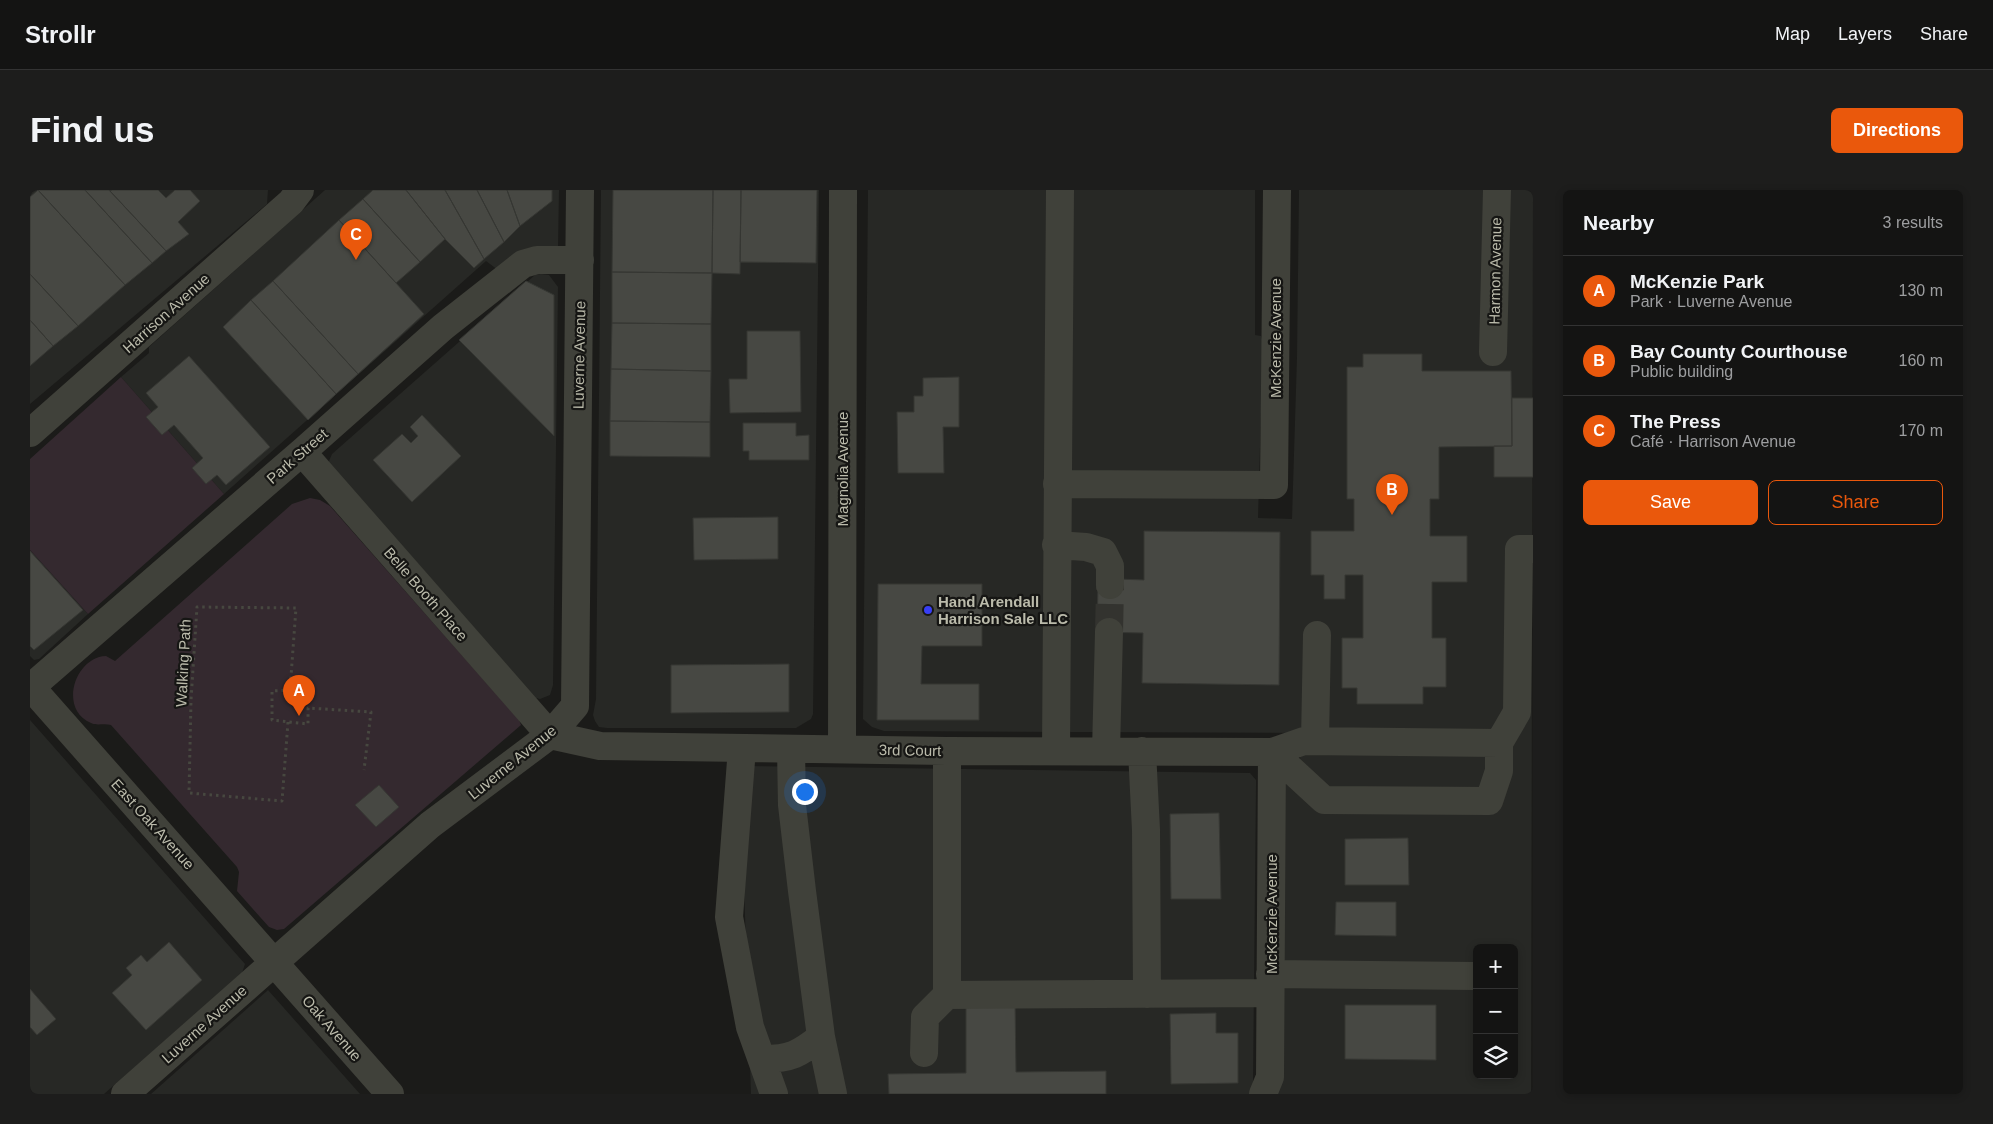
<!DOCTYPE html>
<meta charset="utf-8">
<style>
:root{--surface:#141413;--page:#1d1d1c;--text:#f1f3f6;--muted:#9d9ea0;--line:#333;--accent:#ea580c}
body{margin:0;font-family:Arial,sans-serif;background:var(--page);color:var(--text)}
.controls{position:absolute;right:15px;bottom:15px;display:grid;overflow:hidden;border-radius:8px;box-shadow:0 2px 8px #0003}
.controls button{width:45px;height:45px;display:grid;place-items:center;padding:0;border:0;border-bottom:1px solid var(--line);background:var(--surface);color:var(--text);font:25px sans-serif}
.you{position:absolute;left:774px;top:601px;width:18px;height:18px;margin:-12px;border:4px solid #fff;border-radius:50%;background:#1a73e8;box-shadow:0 0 0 8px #1a73e833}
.badge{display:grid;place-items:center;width:32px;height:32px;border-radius:50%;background:var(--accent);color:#fff;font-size:16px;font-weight:700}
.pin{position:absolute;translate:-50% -41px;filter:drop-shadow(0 1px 2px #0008)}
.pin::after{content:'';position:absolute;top:26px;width:18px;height:15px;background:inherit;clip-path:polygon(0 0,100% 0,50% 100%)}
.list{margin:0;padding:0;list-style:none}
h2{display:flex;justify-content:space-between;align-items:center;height:65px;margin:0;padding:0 20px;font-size:21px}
h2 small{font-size:16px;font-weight:400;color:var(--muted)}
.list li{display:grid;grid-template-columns:32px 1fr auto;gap:15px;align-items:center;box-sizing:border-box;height:70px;padding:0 20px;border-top:1px solid var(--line)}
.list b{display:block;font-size:19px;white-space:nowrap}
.list p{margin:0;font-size:16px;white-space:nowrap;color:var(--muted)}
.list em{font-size:16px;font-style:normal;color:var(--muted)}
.actions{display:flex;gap:10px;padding:15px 20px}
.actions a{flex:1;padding:11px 0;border:1px solid var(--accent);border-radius:8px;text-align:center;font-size:18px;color:var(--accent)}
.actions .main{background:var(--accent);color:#fff}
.icon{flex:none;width:28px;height:28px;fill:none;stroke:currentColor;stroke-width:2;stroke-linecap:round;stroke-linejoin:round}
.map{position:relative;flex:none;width:1503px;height:904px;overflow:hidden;border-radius:8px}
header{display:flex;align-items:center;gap:30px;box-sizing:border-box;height:70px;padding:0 25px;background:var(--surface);border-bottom:1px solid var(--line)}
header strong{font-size:24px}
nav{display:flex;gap:28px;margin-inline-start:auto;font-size:18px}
.intro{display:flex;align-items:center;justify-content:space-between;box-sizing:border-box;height:120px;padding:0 30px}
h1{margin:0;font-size:35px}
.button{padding:12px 22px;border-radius:8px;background:var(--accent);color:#fff;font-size:18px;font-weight:700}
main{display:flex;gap:30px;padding:0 30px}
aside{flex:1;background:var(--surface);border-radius:8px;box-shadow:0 2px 8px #0003}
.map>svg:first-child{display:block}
.built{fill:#272825;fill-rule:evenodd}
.green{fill:#34292f}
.building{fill:#474843;stroke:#363733}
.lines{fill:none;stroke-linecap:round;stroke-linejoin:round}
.minor-tunnel{stroke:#33332f;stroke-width:28;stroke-dasharray:28 14;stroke-linecap:butt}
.path{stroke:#474840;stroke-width:3;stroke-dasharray:2.5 4;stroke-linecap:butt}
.minor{stroke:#40413a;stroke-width:28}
.poi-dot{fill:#383ff5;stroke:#161614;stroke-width:2}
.labels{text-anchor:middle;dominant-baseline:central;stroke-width:4.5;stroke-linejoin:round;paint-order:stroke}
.street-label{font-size:15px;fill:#bbbbab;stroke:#161614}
.poi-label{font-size:15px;font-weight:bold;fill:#bbbbab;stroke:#161614;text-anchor:start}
</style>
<header>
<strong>Strollr</strong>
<nav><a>Map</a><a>Layers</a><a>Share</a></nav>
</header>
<div class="intro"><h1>Find us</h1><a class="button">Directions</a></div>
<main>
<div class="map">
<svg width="1503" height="904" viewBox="0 0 1503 904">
<rect width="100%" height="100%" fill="#1b1b19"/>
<!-- built -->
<path class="built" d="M0 0H238L237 14 0 214Z
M295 0H529L528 58 468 80 456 71 194 304 91 187 119 163V157Z
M571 0H789L783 524 781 529 766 538H577L569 537 565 531 563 525 566 509Z
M838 0H1225V145L1231 146 1233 152 1228 328 1262 329 1267 167 1269 0H1503L1501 904H721L710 576 1220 583 1226 590V596L1223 893 1252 894 1254 588 1270 570 1271 543 854 541 842 537 833 529ZM1447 758H1484V885H1447Z
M511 84 519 85 528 97 523 495 520 505 510 509 506 508 299 273V271L302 264 505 85Z
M0 360 58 424 9 469 4 470 0 466Z
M0 530 215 774 212 783 74 904H0Z
M238 800 330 904H121L237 801Z"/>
<!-- green -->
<path class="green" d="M91 187 194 304 58 424 0 360V269Z
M280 308 290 310 300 316 489 530 491 535 254 739 247 740 239 737 207 701 209 682 207 677 81 535C74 533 67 536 61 533 28 519 45 467 76 466L85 471 262 314Z"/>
<!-- building -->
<path class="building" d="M8 0H55L122 73 95 95Z
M8 0 95 95 48 136 0 84V7Z
M55 0H79L136 61 122 73Z
M82 0H128L136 8 145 0H160L170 11 148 32 159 44 136 61 80 1Z
M343 0H376L415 49 390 72 333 9Z
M376 0H415L454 69 444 78 415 49Z
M415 0H447L474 52 454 69Z
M447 0H477L490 36 474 52Z
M477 0H522V11L490 36Z
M583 0H683L682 83 582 82Z
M683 0H711L710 84 682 83Z
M711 0H787L786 73 710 72Z
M333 9 390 72 366 93 309 30Z
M309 30 394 124 328 184 243 91Z
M582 82 682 83 681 134 582 133Z
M0 84 48 136 23 156 0 130Z
M243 91 328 184 306 204 221 110Z
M496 91 524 105V246L429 150Z
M221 110 306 204 278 230 193 137Z
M0 130 23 156 0 176Z
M582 133 681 134V181L581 179Z
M717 141H770L771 222 700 223 699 189H717Z
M1333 164H1392V181H1481L1482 256 1409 257V309H1400V346H1437V392H1402V448H1416V497H1393V514H1327V498H1312V448H1333V385H1315V409H1294V385H1281V341H1324V309H1317V177H1333Z
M159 166 240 257 196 295 187 285 176 294 162 278 173 268 144 235 132 245 116 227 128 217 116 203Z
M581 179 681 181 680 232 580 231Z
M929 187V237H913L914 283H868L867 222H884V206H893V188Z
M1482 208H1503V287H1464V256H1482Z
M392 225 431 266 382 312 343 270 372 244 381 253 388 246 380 237Z
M580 231 680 232V267L580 266Z
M713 233H766V246L779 245V270H719V261H713Z
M748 327V369L664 370 663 328Z
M1114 341 1250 342 1249 495 1112 493 1113 443 1067 442 1068 395 1088 389 1114 390Z
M0 361 53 420 4 460 0 456Z
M848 394H952V456H892L891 494H949V530H847Z
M759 474V522L641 523V475Z
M349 595 369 617 346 637 325 615Z
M1189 623 1191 709H1141L1140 624Z
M1378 648 1379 695H1315V649Z
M1306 712H1366V746L1305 745Z
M139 752 172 790 116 840 82 803 102 785 96 778 111 765 117 772Z
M0 799 26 829 7 845 0 837Z
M936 810H985L986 882 1076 881V904H859L858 884 936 883Z
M1315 815H1406V870L1315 869Z
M1186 823V843H1208V893L1141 894 1140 824Z"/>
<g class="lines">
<!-- minor-tunnel -->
<path class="minor-tunnel" d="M1079 442 1080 395"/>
<!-- path -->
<path class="path" d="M258 532 252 611 159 603 161 510 167 417 266 418 260 500 242 501V530L278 534V518L341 522 334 580"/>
<!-- minor -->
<path class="minor" d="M1463 162 1467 0
M0 243 261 12 270 0
M272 262 520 545
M1027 294 1244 295 1247 0
M1026 355 1056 357 1073 362 1080 376V395
M0 496 360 904
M0 498 272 262 413 137 493 74 507 70H550
M520 545 570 556 917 561 1242 562 1274 551 1469 553V581L1459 611 1294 610 1242 562
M1285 551 1287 445
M1469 553 1487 522 1489 359H1503
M712 558 699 727 720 837 744 904
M761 559 762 615 772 701 791 847 803 904
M812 559 813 0
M1026 561 1030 0
M1076 561 1079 442
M1112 561 1116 640 1117 804
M1240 784 1445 786
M917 805 1240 803
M894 863 895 827 917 805V561
M733 869C761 869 769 864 791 847
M95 904 400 635 520 545 545 516 550 0
M1233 904 1240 887 1242 562"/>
</g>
<!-- markers -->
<circle class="poi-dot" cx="898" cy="420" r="5"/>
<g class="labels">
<!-- street labels -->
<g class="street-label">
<text transform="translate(1465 81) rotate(-89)">Harmon Avenue</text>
<text transform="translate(136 123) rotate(-42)">Harrison Avenue</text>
<text transform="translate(1245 148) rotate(-90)">McKenzie Avenue</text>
<text transform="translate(549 165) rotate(-89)">Luverne Avenue</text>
<text transform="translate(267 266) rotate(-41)">Park Street</text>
<text transform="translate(812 279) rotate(-90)">Magnolia Avenue</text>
<text transform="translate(396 404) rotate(49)">Belle Booth Place</text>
<text transform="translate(153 473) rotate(-87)">Walking Path</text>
<text transform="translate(880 560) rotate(1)">3rd Court</text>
<text transform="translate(482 572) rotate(-39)">Luverne Avenue</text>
<text transform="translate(123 634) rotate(48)">East Oak Avenue</text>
<text transform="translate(1241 724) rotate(-90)">McKenzie Avenue</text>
<text transform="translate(174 834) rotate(-42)">Luverne Avenue</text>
<text transform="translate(302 838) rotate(49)">Oak Avenue</text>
</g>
<!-- poi labels -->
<g class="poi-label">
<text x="908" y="411">Hand Arendall<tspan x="908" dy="17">Harrison Sale LLC</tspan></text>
</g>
</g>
</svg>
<div class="controls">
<button>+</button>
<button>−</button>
<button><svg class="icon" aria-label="layers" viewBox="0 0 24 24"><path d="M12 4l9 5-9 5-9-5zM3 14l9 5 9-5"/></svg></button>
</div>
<div class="you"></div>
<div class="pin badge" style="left:269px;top:526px">A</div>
<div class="pin badge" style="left:1362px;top:325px">B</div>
<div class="pin badge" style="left:326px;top:70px">C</div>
</div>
<aside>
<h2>Nearby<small>3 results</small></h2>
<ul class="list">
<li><span class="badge">A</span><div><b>McKenzie Park</b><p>Park · Luverne Avenue</p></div><em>130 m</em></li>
<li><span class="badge">B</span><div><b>Bay County Courthouse</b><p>Public building</p></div><em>160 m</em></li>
<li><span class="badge">C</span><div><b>The Press</b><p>Café · Harrison Avenue</p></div><em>170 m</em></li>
</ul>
<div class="actions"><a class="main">Save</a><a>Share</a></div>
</aside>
</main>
